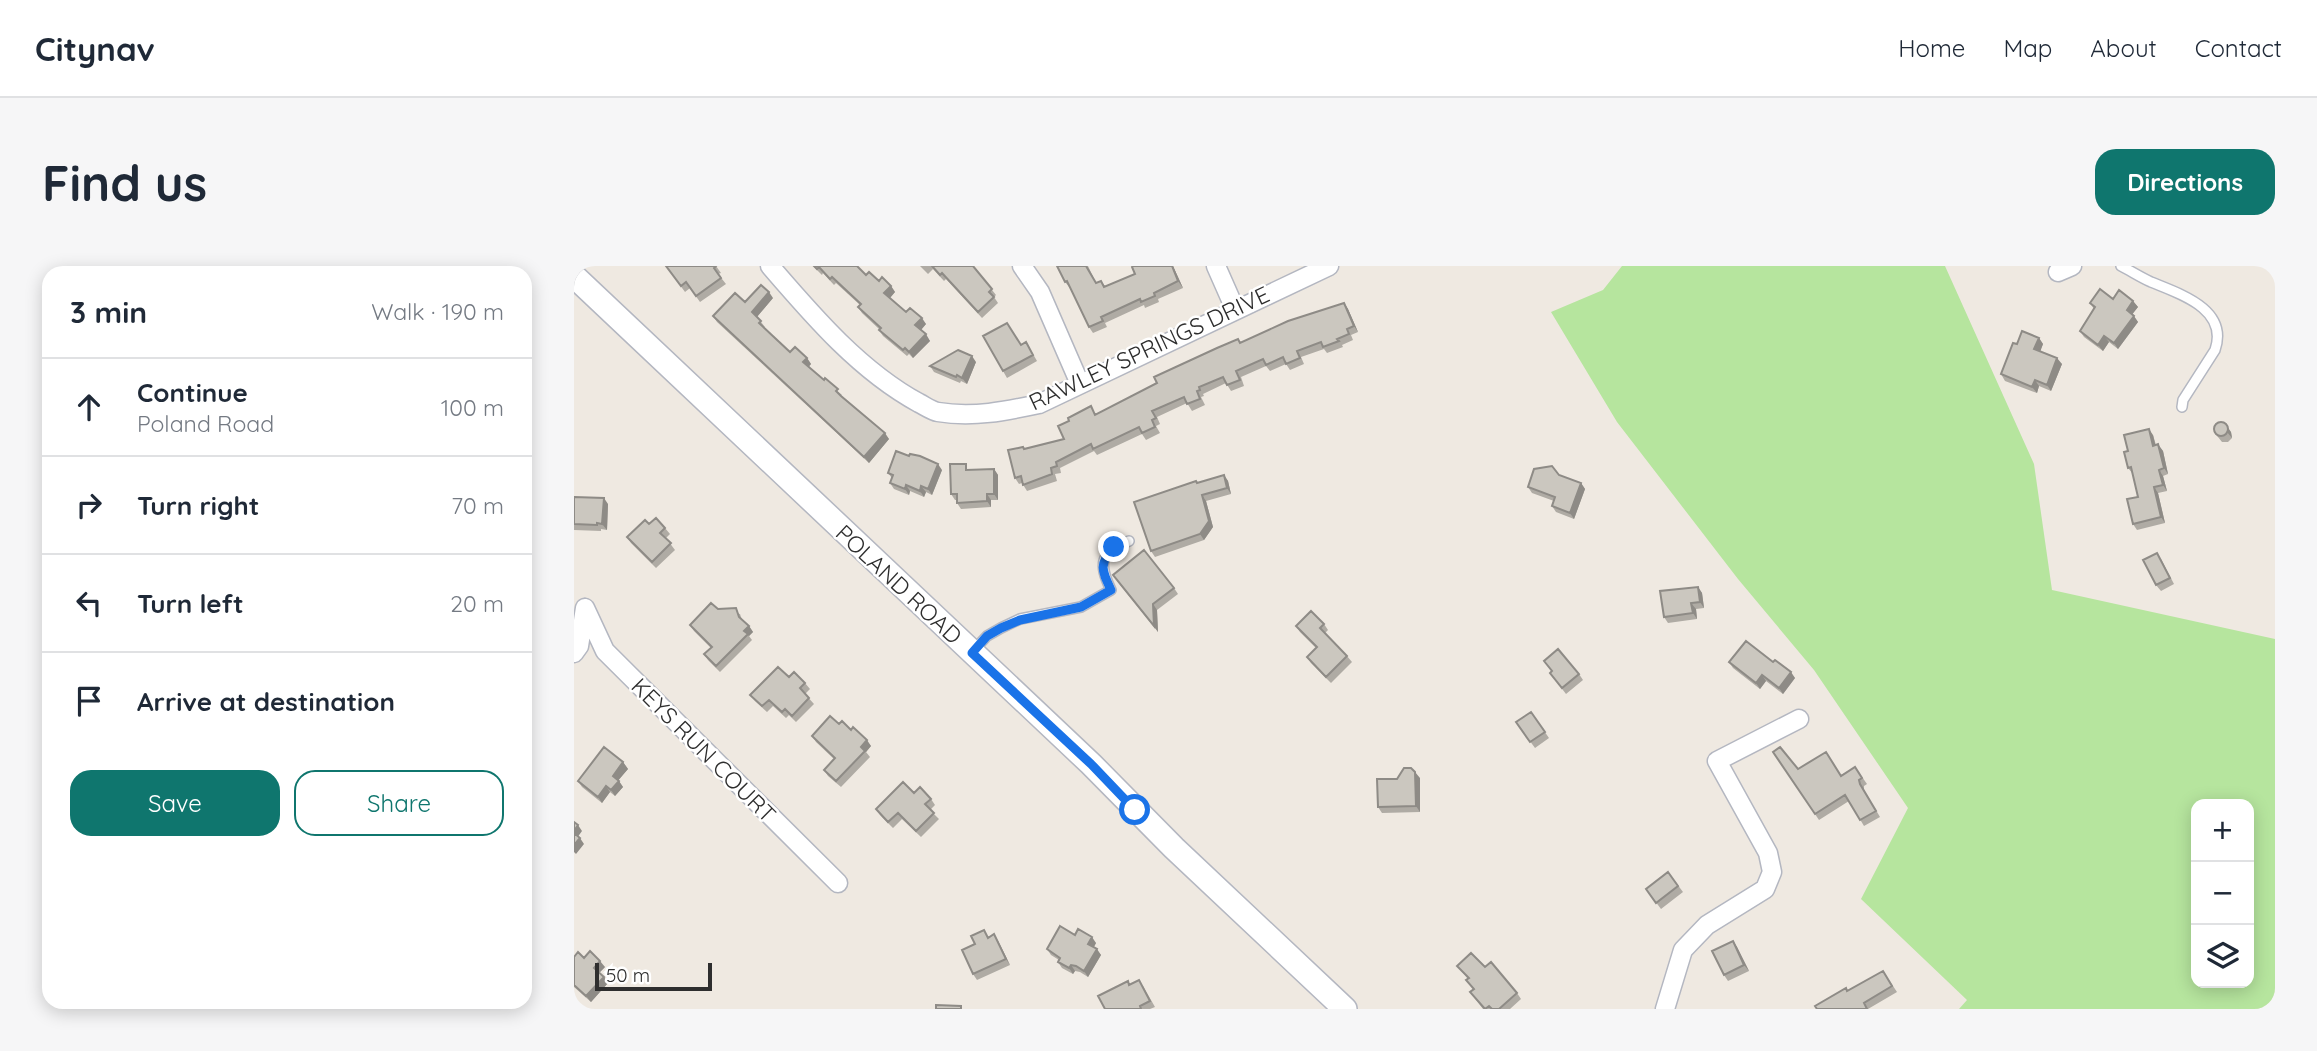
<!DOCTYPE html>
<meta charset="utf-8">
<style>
:root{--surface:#fff;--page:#f6f6f7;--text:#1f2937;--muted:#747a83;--line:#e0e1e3;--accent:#0f766e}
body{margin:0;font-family:Quicksand,sans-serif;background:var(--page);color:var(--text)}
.controls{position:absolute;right:21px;bottom:21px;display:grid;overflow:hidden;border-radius:14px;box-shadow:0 4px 18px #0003}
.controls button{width:63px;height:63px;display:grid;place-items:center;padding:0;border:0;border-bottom:2px solid var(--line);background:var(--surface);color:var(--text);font:35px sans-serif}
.scale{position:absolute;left:21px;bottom:18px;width:117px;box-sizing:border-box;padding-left:7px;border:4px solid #2e2e2e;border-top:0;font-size:19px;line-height:24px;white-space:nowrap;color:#2e2e2e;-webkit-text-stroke:5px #fff;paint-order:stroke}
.stop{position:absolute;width:21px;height:21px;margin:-16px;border:5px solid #1a73e8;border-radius:50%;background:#fff}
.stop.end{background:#1a73e8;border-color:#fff;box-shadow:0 2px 7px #0008}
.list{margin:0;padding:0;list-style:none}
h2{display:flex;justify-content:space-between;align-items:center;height:91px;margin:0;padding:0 28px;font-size:30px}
h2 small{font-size:23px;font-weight:400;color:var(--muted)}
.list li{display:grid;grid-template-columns:46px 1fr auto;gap:21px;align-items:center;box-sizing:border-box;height:98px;padding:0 28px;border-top:2px solid var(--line)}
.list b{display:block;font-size:26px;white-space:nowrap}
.list p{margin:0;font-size:23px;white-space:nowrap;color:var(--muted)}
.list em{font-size:23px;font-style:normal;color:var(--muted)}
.actions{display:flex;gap:14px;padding:21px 28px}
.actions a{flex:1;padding:16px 0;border:2px solid var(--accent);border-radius:21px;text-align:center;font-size:24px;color:var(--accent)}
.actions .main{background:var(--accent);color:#fff}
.icon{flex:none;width:38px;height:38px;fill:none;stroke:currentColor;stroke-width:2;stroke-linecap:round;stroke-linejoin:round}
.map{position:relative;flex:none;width:1701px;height:743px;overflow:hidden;border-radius:21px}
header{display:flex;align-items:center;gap:42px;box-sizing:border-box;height:98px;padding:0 35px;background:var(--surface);border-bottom:2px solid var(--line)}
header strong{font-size:33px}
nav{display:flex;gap:38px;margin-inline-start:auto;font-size:24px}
.intro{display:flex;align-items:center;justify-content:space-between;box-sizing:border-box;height:168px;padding:0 42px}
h1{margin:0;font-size:49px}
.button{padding:18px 32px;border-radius:21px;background:var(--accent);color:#fff;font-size:24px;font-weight:700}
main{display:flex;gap:42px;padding:0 42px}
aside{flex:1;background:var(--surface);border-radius:21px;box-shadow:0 4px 18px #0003}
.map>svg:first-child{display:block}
.green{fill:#b6e59e;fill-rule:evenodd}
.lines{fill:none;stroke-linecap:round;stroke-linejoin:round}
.service-casing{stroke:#b4b7c1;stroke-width:12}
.minor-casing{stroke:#b4b7c1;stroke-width:21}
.tertiary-casing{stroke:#b4b7c1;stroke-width:26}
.service{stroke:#fff;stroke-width:9}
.minor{stroke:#fff;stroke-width:18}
.tertiary{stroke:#fff;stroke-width:23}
.wall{fill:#afaba4}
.shaded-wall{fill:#8e8b86}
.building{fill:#cbc7bf;stroke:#8e8b86;stroke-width:2}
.route{stroke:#1a73e8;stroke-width:9}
.labels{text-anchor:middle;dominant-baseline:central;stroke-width:5;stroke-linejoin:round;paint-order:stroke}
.street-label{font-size:23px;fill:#2e2e2e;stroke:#fff}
</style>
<header>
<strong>Citynav</strong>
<nav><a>Home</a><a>Map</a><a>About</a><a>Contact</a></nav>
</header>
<div class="intro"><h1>Find us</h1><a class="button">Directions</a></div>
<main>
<aside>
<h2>3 min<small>Walk · 190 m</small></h2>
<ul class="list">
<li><svg class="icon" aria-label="ahead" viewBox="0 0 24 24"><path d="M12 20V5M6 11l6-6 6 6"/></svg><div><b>Continue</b><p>Poland Road</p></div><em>100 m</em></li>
<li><svg class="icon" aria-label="right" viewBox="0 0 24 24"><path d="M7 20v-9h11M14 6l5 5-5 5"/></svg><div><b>Turn right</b></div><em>70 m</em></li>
<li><svg class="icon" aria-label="left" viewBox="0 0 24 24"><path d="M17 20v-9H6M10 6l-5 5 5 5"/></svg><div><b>Turn left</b></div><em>20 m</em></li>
<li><svg class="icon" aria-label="arrive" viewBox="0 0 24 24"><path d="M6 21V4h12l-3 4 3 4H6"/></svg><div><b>Arrive at destination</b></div></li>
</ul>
<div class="actions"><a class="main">Save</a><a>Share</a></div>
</aside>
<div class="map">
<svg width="1701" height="743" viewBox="0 0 1701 743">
<rect width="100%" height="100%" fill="#efe9e1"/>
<!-- green -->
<path class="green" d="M1048 0H1371L1460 198 1478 324 1701 373V743H1385L1393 734 1287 633 1334 542 1240 404 1164 313 1043 156 977 46 1029 24ZM1622 538H1675V717H1622Z"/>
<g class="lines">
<defs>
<path id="service" d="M1547 0C1557 5 1566 11 1577 16 1606 28 1655 43 1641 84L1609 134 1608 141
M399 385 413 370 427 362 446 353 507 341 537 324C524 297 526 287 555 275"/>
<path id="minor" d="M196 0C239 50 286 105 345 137 351 140 358 145 364 146 399 152 432 145 465 138L755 0
M448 0 466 26 506 118
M642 0 661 43
M1484 6 1498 0
M11 342 31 385 264 617
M0 387 5 380 11 342
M1091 743 1109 684 1133 659 1191 623 1198 606 1194 587 1143 495 1225 453"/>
<path id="tertiary" d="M0 10 517 498 600 582 771 743"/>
</defs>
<!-- service casing -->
<use href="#service" class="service-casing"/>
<!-- minor casing -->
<use href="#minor" class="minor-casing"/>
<!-- tertiary casing -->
<use href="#tertiary" class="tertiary-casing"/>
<!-- service -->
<use href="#service" class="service"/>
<!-- minor -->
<use href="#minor" class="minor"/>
<!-- tertiary -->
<use href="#tertiary" class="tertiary"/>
</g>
<!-- wall -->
<path class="wall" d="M92 0H142L147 7 144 8 152 18 126 36 116 22 111 26Z
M239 0H283L292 9 317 20 321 26 316 32 332 46 352 58 347 64 356 75 339 92 335 88 333 90 309 70 305 64V63L288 47 284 41 286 39 262 17 260 19 249 7 248 9Z
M346 0H399L422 29 420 31 424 37 408 52 372 13 370 15 359 3 354 8Z
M483 0H514L522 17 527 15 531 20 561 8 559 0H599L609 22 584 33 585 36 571 42 570 39 531 57 533 61 519 67 515 61 497 22H496L491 16Z
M199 32 183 51 191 61 190 62 216 86 233 92 237 98 235 101 268 129 267 130 315 173 295 197 143 56 139 50 171 36Z
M1539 33 1559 35 1564 41 1558 48 1564 56 1544 83 1535 76 1529 85 1510 71 1506 65 1520 43 1516 37Z
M770 37 774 43 784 66 777 69 779 74 768 79 769 81 753 87 750 83 727 91 730 98 716 104 712 98 696 105 692 100 667 111 670 120 657 125 652 117 629 128 630 130 627 131 631 139 618 145 613 137 583 151 586 158 582 160 586 167 572 174 568 168 523 189 520 185 486 202 487 207 481 208 483 215 453 225 448 217 445 218 441 212 449 181 451 183 490 173 495 155 522 148 667 77Z
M1465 72 1469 78 1466 85 1488 98 1477 125 1465 120 1463 127 1431 115 1427 108 1443 78Z
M452 76 463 95 433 112 429 105 447 78Z
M402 96 393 118 387 115 386 117 360 106 356 100Z
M1644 157 1657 166 1658 172 1654 176H1648L1640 166Z
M1579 169 1582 179 1589 185 1594 208 1589 210 1593 225 1584 227 1591 257 1563 264 1559 258 1564 231 1559 208 1554 202V185Z
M420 203 424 209V234H417V241L387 243 383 237V234H381L377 228 396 204Z
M368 204 358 229 352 226 350 231 336 225 335 229 320 223 316 217 318 212 314 207Z
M650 209 654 215 657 228 632 235 639 261 630 274 581 291 577 285 623 217Z
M985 209 1007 217 1011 223 1000 253 982 246 978 240 980 235 958 227 954 221Z
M0 231 34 238 33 264 27 263V265L0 264Z
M75 258 91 262 96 268 92 272 101 284 82 302 57 277 53 271Z
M1587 293 1600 318 1587 325 1582 319Z
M543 315 600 322 604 328 583 344 584 366Z
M1124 321 1128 327 1130 342 1122 343 1123 353 1094 357 1090 351Z
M144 343 166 348 168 354 175 360 179 366 175 370 178 374 146 406 134 394 130 388 137 382 120 365 116 359Z
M750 358 754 364 751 367 773 390 778 396 757 417 737 397 733 391 742 382 726 366 722 360Z
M970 395 1005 408 1009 414 992 428 976 407 978 405Z
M1155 396H1199L1221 412 1209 428 1192 415 1186 423 1159 402Z
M215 411 231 417 236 423 231 428 240 438 222 456 215 449 212 452 199 440 193 446 181 435 176 429Z
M957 446 975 472 961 482 942 456Z
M265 458 277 464 297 480 292 486 296 491 267 521 254 510 250 504 260 493 242 476 238 470Z
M1199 486 1224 503 1267 509 1281 501 1293 518 1290 520V524L1306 551 1290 560 1275 535 1245 554Z
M49 496 54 503 44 514 49 521 41 530 36 526 28 537 8 521 4 515Z
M846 512V546L808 547 804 541Z
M340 527 357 533 361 539 356 544 365 553 347 571 328 553 319 562 306 549 302 543Z
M1094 606 1109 626 1087 643 1072 623Z
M420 668 424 675 436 699 403 714 399 708 415 671Z
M501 669 522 677 520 681 527 689 514 711 506 706 501 705 499 708 488 702 484 696 485 694 477 689 473 683Z
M1159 675 1163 681 1175 705 1154 715 1150 709Z
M0 691 10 692 31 701 25 707 34 717 17 736 0 721Z
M883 700 911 701 943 727 947 733 936 743H909L896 726 899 723 892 714 894 713Z
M1313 711 1323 726 1294 743H1243L1273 725Z
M556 719 569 720 581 741 576 743H531Z"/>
<!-- shaded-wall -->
<path class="shaded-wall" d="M598 0H599L609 22 604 15Z
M317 20 321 26 315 33 310 27Z
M195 26 199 32 182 52 178 46Z
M1559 35 1564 41 1557 50 1553 44Z
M770 37 774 43 784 66 780 60Z
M1560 50 1564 56 1544 83 1540 77Z
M348 52 352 58 346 65 341 59Z
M352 68 356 75 339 92 335 86Z
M1530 70 1535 76 1529 85 1524 79Z
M1465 72 1469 78 1465 89 1460 83Z
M398 90 402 96 393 118 388 112Z
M233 92 237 98 233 102 229 96Z
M1483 92 1488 98 1477 125 1473 119Z
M1461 114 1465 120 1463 127 1458 121Z
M1653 160 1657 166 1658 172 1653 166Z
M1575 163 1579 169 1583 186 1579 180Z
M311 167 315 173 295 197 290 191Z
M1584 178 1589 185 1594 208 1590 202Z
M364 198 368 204 358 229 354 223Z
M420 203 424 209V234L420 228Z
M1585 204 1589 210 1593 225 1589 219Z
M650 209 654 215 657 228 653 222Z
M1007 217 1011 223 1000 253 996 247Z
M332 219 336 225 335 229 331 223Z
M347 220 352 226 350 231 346 225Z
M1580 221 1584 227 1591 257 1587 251Z
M413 228 417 234V241L413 235Z
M628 229 632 235 639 261 630 274 626 268Z
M30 232 34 238 33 264 28 258Z
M1124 321 1128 327 1130 342 1126 336Z
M1117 337 1122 343 1123 353 1119 347Z
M579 338 583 344 584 366 580 360Z
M175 360 179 366 175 370 170 365Z
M1217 406 1221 412 1209 428 1205 422Z
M1188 409 1192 415 1186 423 1182 417Z
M293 474 297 480 292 486 287 481Z
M49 496 54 503 43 516 39 510Z
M841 506 846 512V546L842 540Z
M45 515 49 521 41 530 37 524Z
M32 520 36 526 28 537 24 531Z
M4 559 8 565 3 572 0 568V565Z
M6 572 10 578 2 588 0 586V579Z
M420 668 424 675 436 699 432 693Z
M518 671 522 677 518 684 514 678Z
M1159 675 1163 681 1175 705 1170 699Z
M523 683 527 689 514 711 510 705Z
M26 695 31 701 24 708 20 702Z
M497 699 501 705 499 708 495 702Z
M30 711 34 717 17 736 12 730Z"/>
<!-- building -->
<path class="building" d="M92 0H142L140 2 147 12 122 30 112 16 107 20Z
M240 0H283L292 9 295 6 305 15 308 11 317 20 310 27 332 46 336 42 348 52 341 59 352 68 335 86 331 82 329 84 305 64 307 62 284 41 287 38 258 11 256 13 245 1 243 3Z
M358 0H399L418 23 415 26 420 31 404 46 368 7 366 9Z
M483 0H512L522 17 527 15 530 21 561 8 558 1 559 0H598L604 15 580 27 581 30 567 36 566 33 527 51 529 55 515 61 493 15 491 16Z
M187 19 195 26 178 46 187 55 185 57 216 86 221 81 233 92 229 96 250 114 251 112 264 123 262 125 267 130 311 167 290 191 139 50 161 27 171 36Z
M1526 23 1539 33 1545 24 1559 35 1553 44 1560 50 1540 77 1530 70 1524 79 1506 65 1521 41 1516 37Z
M770 37 780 60 773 63 775 68 763 73 765 75 749 81 747 76 723 85 726 92 712 98 709 91 692 99 689 93 662 105 666 114 653 119 649 111 625 121 626 124 623 125 626 133 613 138 610 131 578 145 582 152 578 154 581 161 568 167 565 161 519 183 517 178 482 196 483 200 477 202 478 208 449 219 447 210 441 212 434 184 449 181 450 183 490 173 484 160 495 155 494 152 517 140 521 149 583 117 580 111 643 82 664 73 666 77 714 55Z
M433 57 447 79 452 76 459 89 429 105 409 70Z
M1448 65 1465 72 1460 83 1483 92 1473 119 1461 114 1458 121 1427 108 1439 77 1443 78Z
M384 84 398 90 388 112 383 109 382 111 356 100Z
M1640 163a7 7 0 1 1 14 0a7 7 0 1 1-14 0Z
M1575 163 1579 180 1584 178 1590 202 1585 204 1589 219 1580 221 1587 251 1559 258 1553 233 1564 231 1557 201 1554 202 1550 186 1554 185 1550 169Z
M322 185 335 190 336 188 346 190 364 198 354 223 347 220 346 225 332 219 331 223 316 217 319 209 314 207Z
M376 198H392V204L420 203V228H413V235L383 237V228H377Z
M978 200 985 209 1007 217 996 247 978 240 981 231 954 221 960 203Z
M650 209 653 222 628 229 635 255 626 268 577 285 560 236 622 215 623 217Z
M0 231 30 232 28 258 23 257V259L0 258Z
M82 252 91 262 86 267 97 277 78 296 53 271 71 254 75 258Z
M570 284 600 322 579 338 580 360 539 309Z
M1583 287 1596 312 1582 319 1569 294Z
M1124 321 1126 336 1117 337 1119 347 1090 351 1086 325Z
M137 337 144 343 162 342 165 351 175 360 170 365 174 368 142 400 130 388 138 381 116 359Z
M737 345 750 358 746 362 773 390 752 411 733 391 743 381 722 360Z
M1172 375 1199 396 1201 394 1217 406 1205 422 1188 409 1182 417 1155 396Z
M984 383 1005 408 988 422 976 407 978 405 970 395Z
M204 401 215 411 220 406 231 417 226 422 235 432 218 450 211 443 208 446 195 434 188 440 176 429Z
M957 446 971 466 956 476 942 456Z
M256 450 265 458 268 455 277 464 279 461 293 474 287 481 291 485 262 515 250 504 261 492 238 470Z
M30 481 49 496 39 510 45 515 37 524 32 520 24 531 4 515Z
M1206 481 1224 503 1252 486 1267 510 1281 501 1288 512 1285 514 1286 518 1302 545 1286 554 1271 529 1241 548 1199 486Z
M830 502H837L841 506 842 540 804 541 803 513H823Z
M329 516 340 527 346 521 357 533 351 538 360 547 342 565 324 547 314 556 302 543Z
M0 556 4 559 0 565Z
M0 567 6 572 0 579Z
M1094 606 1104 620 1082 637 1072 623Z
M486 660 501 669 504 663 518 671 514 678 523 683 510 705 502 700 497 699 495 702 484 696 486 692 473 683Z
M410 664 414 672 420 668 432 693 399 708 388 684 401 678 397 670Z
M1159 675 1170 699 1150 709 1138 685Z
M16 685 26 695 20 702 30 711 12 730 0 719V691L4 686 10 692Z
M897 687 911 701 917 696 943 727 925 743H918L915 740 911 743 896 726 900 723 892 714 895 712 883 700Z
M1309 705 1318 720 1290 737 1293 743H1243L1241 740 1272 722 1273 725Z
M565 714 576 735 566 740 567 743H531L524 730 554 715 555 719Z
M362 739 387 740V743H362Z"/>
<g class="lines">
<!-- route -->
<path class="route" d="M540 281C524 298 528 305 537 324L507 341 446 354 427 362 413 370 398 387 517 498 561 544"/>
</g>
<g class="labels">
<!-- street labels -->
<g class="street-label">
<text transform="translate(575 82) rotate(-25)">RAWLEY SPRINGS DRIVE</text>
<text transform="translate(325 318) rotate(43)">POLAND ROAD</text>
<text transform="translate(130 484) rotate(45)">KEYS RUN COURT</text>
</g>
</g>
</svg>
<div class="controls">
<button>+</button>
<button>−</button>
<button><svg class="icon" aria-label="layers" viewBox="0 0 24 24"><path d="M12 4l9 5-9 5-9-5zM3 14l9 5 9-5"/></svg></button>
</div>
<div class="scale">50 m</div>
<div class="stop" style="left:561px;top:544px"></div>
<div class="stop end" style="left:540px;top:281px"></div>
</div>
</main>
